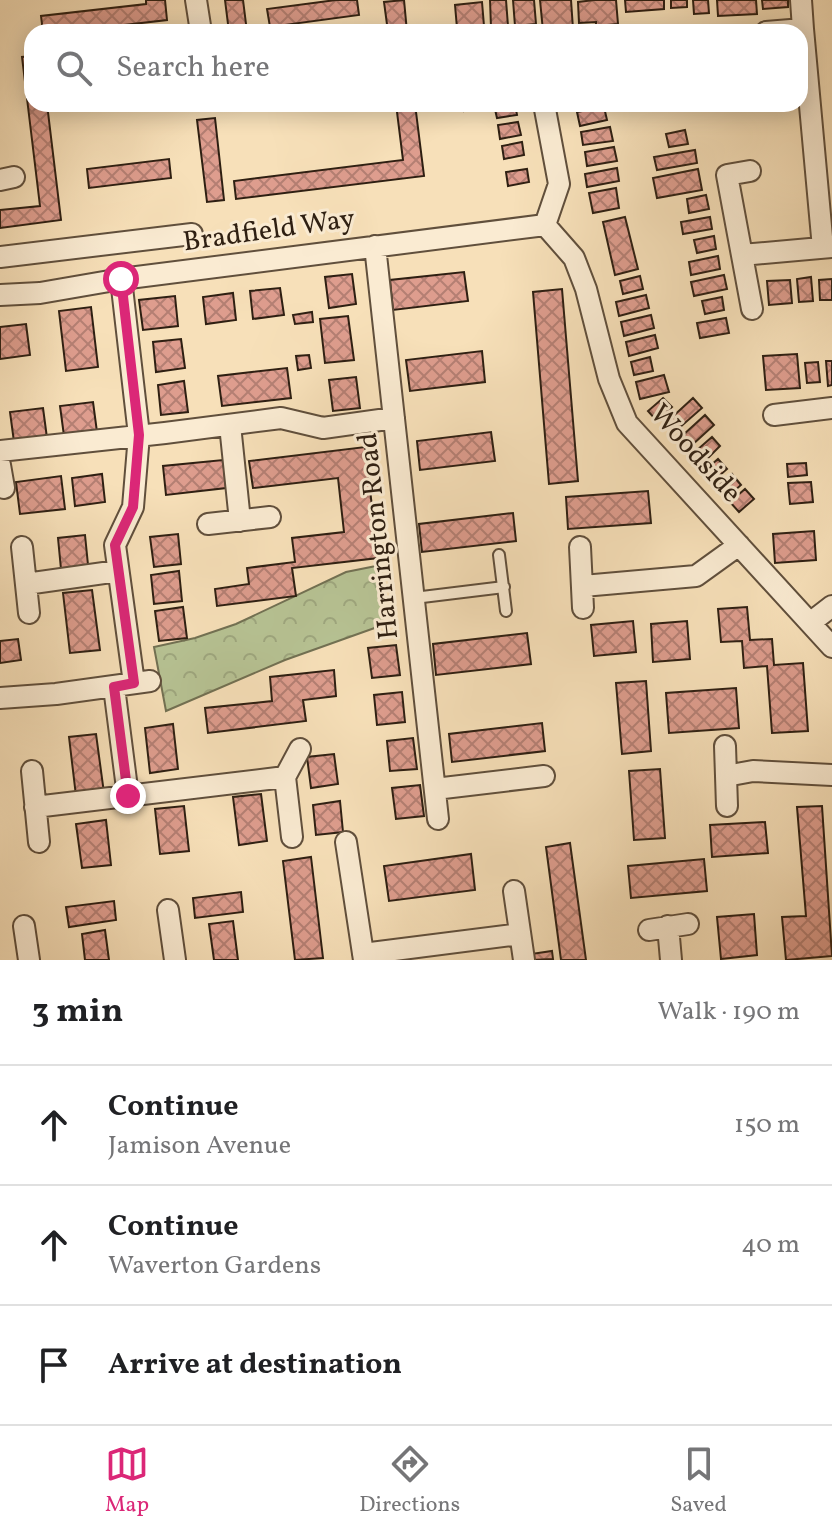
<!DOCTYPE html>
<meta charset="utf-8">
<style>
:root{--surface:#fff;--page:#f6f6f6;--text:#202124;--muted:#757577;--line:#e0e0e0;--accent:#db2777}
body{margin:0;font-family:Vollkorn,serif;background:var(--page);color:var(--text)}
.stop{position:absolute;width:24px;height:24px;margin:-18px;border:6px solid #db2777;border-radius:50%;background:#fff}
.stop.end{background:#db2777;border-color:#fff;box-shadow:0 2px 8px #0008}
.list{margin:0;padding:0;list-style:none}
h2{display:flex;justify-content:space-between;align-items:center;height:104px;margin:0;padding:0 32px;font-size:34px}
h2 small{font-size:26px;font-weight:400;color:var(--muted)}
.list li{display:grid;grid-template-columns:52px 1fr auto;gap:24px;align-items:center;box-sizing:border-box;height:120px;padding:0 32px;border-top:2px solid var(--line)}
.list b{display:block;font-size:30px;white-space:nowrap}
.list p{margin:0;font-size:26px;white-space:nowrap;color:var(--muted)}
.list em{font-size:26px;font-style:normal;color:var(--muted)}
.icon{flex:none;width:44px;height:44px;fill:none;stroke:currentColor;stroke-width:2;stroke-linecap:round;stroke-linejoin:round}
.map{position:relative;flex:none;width:832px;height:960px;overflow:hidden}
.search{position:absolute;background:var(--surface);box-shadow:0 4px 20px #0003;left:24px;right:24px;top:24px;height:88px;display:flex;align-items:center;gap:20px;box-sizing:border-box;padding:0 28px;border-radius:24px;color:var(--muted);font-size:30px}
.sheet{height:464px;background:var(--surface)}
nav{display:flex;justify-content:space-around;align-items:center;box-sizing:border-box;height:112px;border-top:2px solid var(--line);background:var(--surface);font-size:22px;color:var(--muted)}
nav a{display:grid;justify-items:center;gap:4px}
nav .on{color:var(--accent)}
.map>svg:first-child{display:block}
.park{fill:url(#park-crowns);stroke:#727153;stroke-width:2}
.building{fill:url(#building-cross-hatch);stroke:#2e1f12;stroke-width:2}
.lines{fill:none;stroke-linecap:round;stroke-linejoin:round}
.lane-casing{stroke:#604f3c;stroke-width:14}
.street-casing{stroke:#604f3c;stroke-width:24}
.lane{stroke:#faebd2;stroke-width:10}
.street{stroke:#faebd2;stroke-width:20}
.route{stroke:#db2777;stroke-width:10}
.labels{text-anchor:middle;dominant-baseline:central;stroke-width:6;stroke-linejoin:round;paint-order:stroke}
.street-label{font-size:28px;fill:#2e1f12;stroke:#faebd2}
</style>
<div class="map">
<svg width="832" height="960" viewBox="0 0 832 960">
<defs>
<pattern id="park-crowns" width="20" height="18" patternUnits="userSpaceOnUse" patternTransform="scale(2)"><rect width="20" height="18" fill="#b7c394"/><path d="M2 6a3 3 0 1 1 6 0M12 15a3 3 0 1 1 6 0" fill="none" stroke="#9ea77f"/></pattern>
<pattern id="building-cross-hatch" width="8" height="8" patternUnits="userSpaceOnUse" patternTransform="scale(2)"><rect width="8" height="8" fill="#de9d8e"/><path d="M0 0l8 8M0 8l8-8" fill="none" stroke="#b47f73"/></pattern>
</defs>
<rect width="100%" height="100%" fill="#f7e0b9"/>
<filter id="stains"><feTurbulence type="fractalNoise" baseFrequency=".0025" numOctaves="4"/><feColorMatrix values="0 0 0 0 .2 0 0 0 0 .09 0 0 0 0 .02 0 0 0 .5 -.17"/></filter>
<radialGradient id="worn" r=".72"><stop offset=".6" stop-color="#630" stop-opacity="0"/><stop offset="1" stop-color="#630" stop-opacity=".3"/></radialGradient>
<!-- park -->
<path class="park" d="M381 565 383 625 285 660 166 711 154 647 195 638 236 624 346 572Z"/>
<!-- building -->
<path class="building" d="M146 0H165L167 20 63 32H43L41 16 146 4Z
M225 0H243L247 32H229Z
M336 0H357L359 15 270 27 267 9Z
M404 0 407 32H388L384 2Z
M490 0H506L508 26 491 27Z
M513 0H534L536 24 515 26Z
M540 0H571L573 29 543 31Z
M594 0H616L618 24 596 26V22L579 23 578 2Z
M625 0H664V9L626 12Z
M671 0H687V7L671 8Z
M693 0H708L709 13 694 14Z
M717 0H756L757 14 718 16Z
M762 0H788V7L763 9Z
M482 2 484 26 457 28 455 5Z
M32 56V104H47L61 220 0 228V210L40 206 22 57Z
M279 104H321L280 109Z
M396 104H415L424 176 236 199 234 181 403 160Z
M463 104H515L517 115 497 118 494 105 464 111Z
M604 107 607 120 580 126 577 112Z
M215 118 224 200 207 202 197 120Z
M518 122 521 135 500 139 498 125Z
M610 127 613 141 583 145 581 132Z
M685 130 688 144 669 147 666 134Z
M522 142 524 155 504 159 502 146Z
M614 147 617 161 587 166 585 152Z
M695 150 697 163 657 170 654 157Z
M169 159 171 178 89 188 87 169Z
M617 168 619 181 587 187 585 174Z
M527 169 529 182 508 186 506 172Z
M698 169 702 190 657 198 653 178Z
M616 188 619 208 593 213 589 193Z
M706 195 709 209 689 213 687 199Z
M625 217 638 269 615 275 603 222Z
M710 217 712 229 683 234 681 222Z
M714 236 716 249 697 253 694 240Z
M718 256 720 269 691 275 689 262Z
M464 272 468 301 393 310 390 280Z
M352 274 356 304 329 308 325 277Z
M724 275 727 289 694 296 691 282Z
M640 276 643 289 623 294 620 281Z
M811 277 813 301 799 302 797 279Z
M832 279V300H820L819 280Z
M790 280 792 303 769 305 767 281Z
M280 288 284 315 253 319 250 291Z
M562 289 578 481 549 484 533 292Z
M233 293 236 320 206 324 203 297Z
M646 295 649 308 619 316 616 302Z
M175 296 178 326 143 330 139 300Z
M722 297 724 310 705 314 702 301Z
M91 307 98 367 66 371 59 311Z
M312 312 313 322 295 324 293 315Z
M651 315 654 328 624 336 621 322Z
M348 316 354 360 325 363 320 319Z
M726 318 729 333 700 338 697 323Z
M26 324 30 355 0 359V327Z
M655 335 658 348 629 356 626 342Z
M181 339 185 368 156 372 153 342Z
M482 351 485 382 410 391 406 360Z
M797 354 800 388 766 390 763 356Z
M309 355 311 368 298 370 296 356Z
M650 357 653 371 634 375 631 362Z
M826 361H832V385L828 386Z
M818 362 820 382 807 383 805 363Z
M287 368 291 398 222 406 218 376Z
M664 375 669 392 640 399 636 382Z
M356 377 360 408 333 411 329 380Z
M184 381 188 412 161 415 158 385Z
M663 398 672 407 657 421 648 411Z
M693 398 702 408 678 429 669 420Z
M93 402 97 432 64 436 60 406Z
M43 408 47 438 14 442 10 412Z
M705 415 714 425 692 445 683 435Z
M491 432 495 461 420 470 417 441Z
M712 437 720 446 706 460 697 450Z
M365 447 378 558 292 568 296 596 217 606 215 589 249 584 247 568 295 562 292 538 344 532 338 478 253 488 249 461Z
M718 459 727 469 712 482 703 472Z
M223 460 226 488 166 495 163 466Z
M806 463 807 475 788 477 787 464Z
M102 474 105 502 75 506 72 478Z
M732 474 741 485 726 498 717 487Z
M61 476 65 509 20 514 16 482Z
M811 482 813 502 790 504 788 483Z
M745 489 754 499 739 512 730 502Z
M648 491 651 523 568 529 566 497Z
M513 513 516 541 422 552 419 524Z
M814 531 816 560 775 563 773 534Z
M178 534 181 564 154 567 150 537Z
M85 535 88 565 61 569 58 538Z
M179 571 182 601 154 604 151 575Z
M92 590 100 650 70 653 63 593Z
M183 607 187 638 159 641 155 611Z
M747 607 750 640 772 639 774 665 803 663 808 731 772 733 767 666 744 668 742 641 721 642 718 609Z
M633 621 636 652 594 656 591 625Z
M687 621 690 659 653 662 651 624Z
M527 633 531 664 436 675 433 644Z
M18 639 21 660 0 663V641Z
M396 645 400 675 372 678 368 648Z
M334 670 336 696 303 700 306 721 208 733 205 708 272 701 270 677Z
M646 681 651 751 622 754 616 683Z
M736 688 739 728 669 733 666 693Z
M402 692 405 722 377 725 374 695Z
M542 723 545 751 452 762 449 734Z
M173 724 178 769 150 773 145 728Z
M96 734 104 793 76 796 69 737Z
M413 738 417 769 390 771 387 741Z
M334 754 338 784 311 788 307 757Z
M660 769 665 838 634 840 629 771Z
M420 785 424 816 396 819 392 788Z
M261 794 267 841 239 845 233 797Z
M340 801 343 832 316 835 313 805Z
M184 806 189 851 160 854 155 809Z
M822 806 832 956 786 960 782 917 806 916 797 807Z
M106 820 111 865 82 868 76 824Z
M765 822 768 853 712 857 710 825Z
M570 843 586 960H561L546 847Z
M471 854 475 890 389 901 384 866Z
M311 857 323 958 295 960 283 861Z
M704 859 707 891 631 898 628 866Z
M241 892 243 912 195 918 193 898Z
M114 901 116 920 69 927 66 907Z
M754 914 757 955 721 959 717 917Z
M233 921 238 960H214L209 924Z
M105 930 109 960H85L82 934Z
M552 951 553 959 532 960 531 954Z"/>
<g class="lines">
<defs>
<path id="lane" d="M499 555 506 611
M414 598 504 587"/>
<path id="street" d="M196 0 201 32
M801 0 803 29
M766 32 803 29 823 248
M544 104 559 184 545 225
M750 171 727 175 752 309
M0 180 14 177
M545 225 574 258 586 289 609 379 627 423 832 647
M375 246 438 819
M742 255 832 247
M0 257 192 234
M121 279 139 435 133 507 115 545 134 683
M0 295 40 293 121 279 545 225
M774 415 832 408
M230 425 240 521
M0 451 165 433 281 418 323 428 394 418
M0 465 4 488
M208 524 270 517
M22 547 29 613
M580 547 583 608
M26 584 118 571
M583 586 696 576 739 545
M810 623 832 606
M114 687 128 796
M0 698 56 694 150 681
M725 746 727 806
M32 771 39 842
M726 776 753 771 832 775
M435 789 544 776
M35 807 285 777
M292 837 285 777 300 749
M346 842 364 960
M514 891 524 960
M168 910 175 960
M24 926 29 960
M668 926 671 960
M649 930 688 924
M363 954 520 934"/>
</defs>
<!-- lane casing -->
<use href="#lane" class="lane-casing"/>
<!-- street casing -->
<use href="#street" class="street-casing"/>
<!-- lane -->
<use href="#lane" class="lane"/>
<!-- street -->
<use href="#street" class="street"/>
</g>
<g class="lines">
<!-- route -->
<path class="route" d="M121 279 139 435 133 507 115 545 134 683 114 687 128 796"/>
</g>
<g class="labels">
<!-- street labels -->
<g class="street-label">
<text transform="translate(269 231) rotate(-8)">Bradfield Way</text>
<text transform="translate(695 454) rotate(48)">Woodside</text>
<text transform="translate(379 536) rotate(-96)">Harrington Road</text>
</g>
</g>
<rect width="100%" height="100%" filter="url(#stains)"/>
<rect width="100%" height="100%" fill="url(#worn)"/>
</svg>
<div class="stop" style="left:121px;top:279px"></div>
<div class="stop end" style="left:128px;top:796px"></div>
<div class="search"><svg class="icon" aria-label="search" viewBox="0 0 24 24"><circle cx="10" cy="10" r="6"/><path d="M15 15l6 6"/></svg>Search here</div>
</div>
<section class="sheet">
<h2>3 min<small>Walk · 190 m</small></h2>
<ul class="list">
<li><svg class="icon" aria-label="ahead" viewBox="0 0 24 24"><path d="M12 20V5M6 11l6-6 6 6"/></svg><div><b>Continue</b><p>Jamison Avenue</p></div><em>150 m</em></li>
<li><svg class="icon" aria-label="ahead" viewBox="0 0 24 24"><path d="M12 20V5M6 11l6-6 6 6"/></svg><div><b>Continue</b><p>Waverton Gardens</p></div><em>40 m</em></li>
<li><svg class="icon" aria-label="arrive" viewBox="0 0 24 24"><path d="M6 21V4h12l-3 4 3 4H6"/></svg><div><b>Arrive at destination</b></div></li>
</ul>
</section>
<nav>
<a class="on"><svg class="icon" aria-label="map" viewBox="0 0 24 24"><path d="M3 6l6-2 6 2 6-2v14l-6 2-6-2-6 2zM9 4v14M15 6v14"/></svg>Map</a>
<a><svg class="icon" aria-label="directions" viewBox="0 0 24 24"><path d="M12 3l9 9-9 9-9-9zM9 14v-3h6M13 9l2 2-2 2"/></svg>Directions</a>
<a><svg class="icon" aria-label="saved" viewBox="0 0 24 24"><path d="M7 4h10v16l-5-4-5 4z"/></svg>Saved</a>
</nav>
